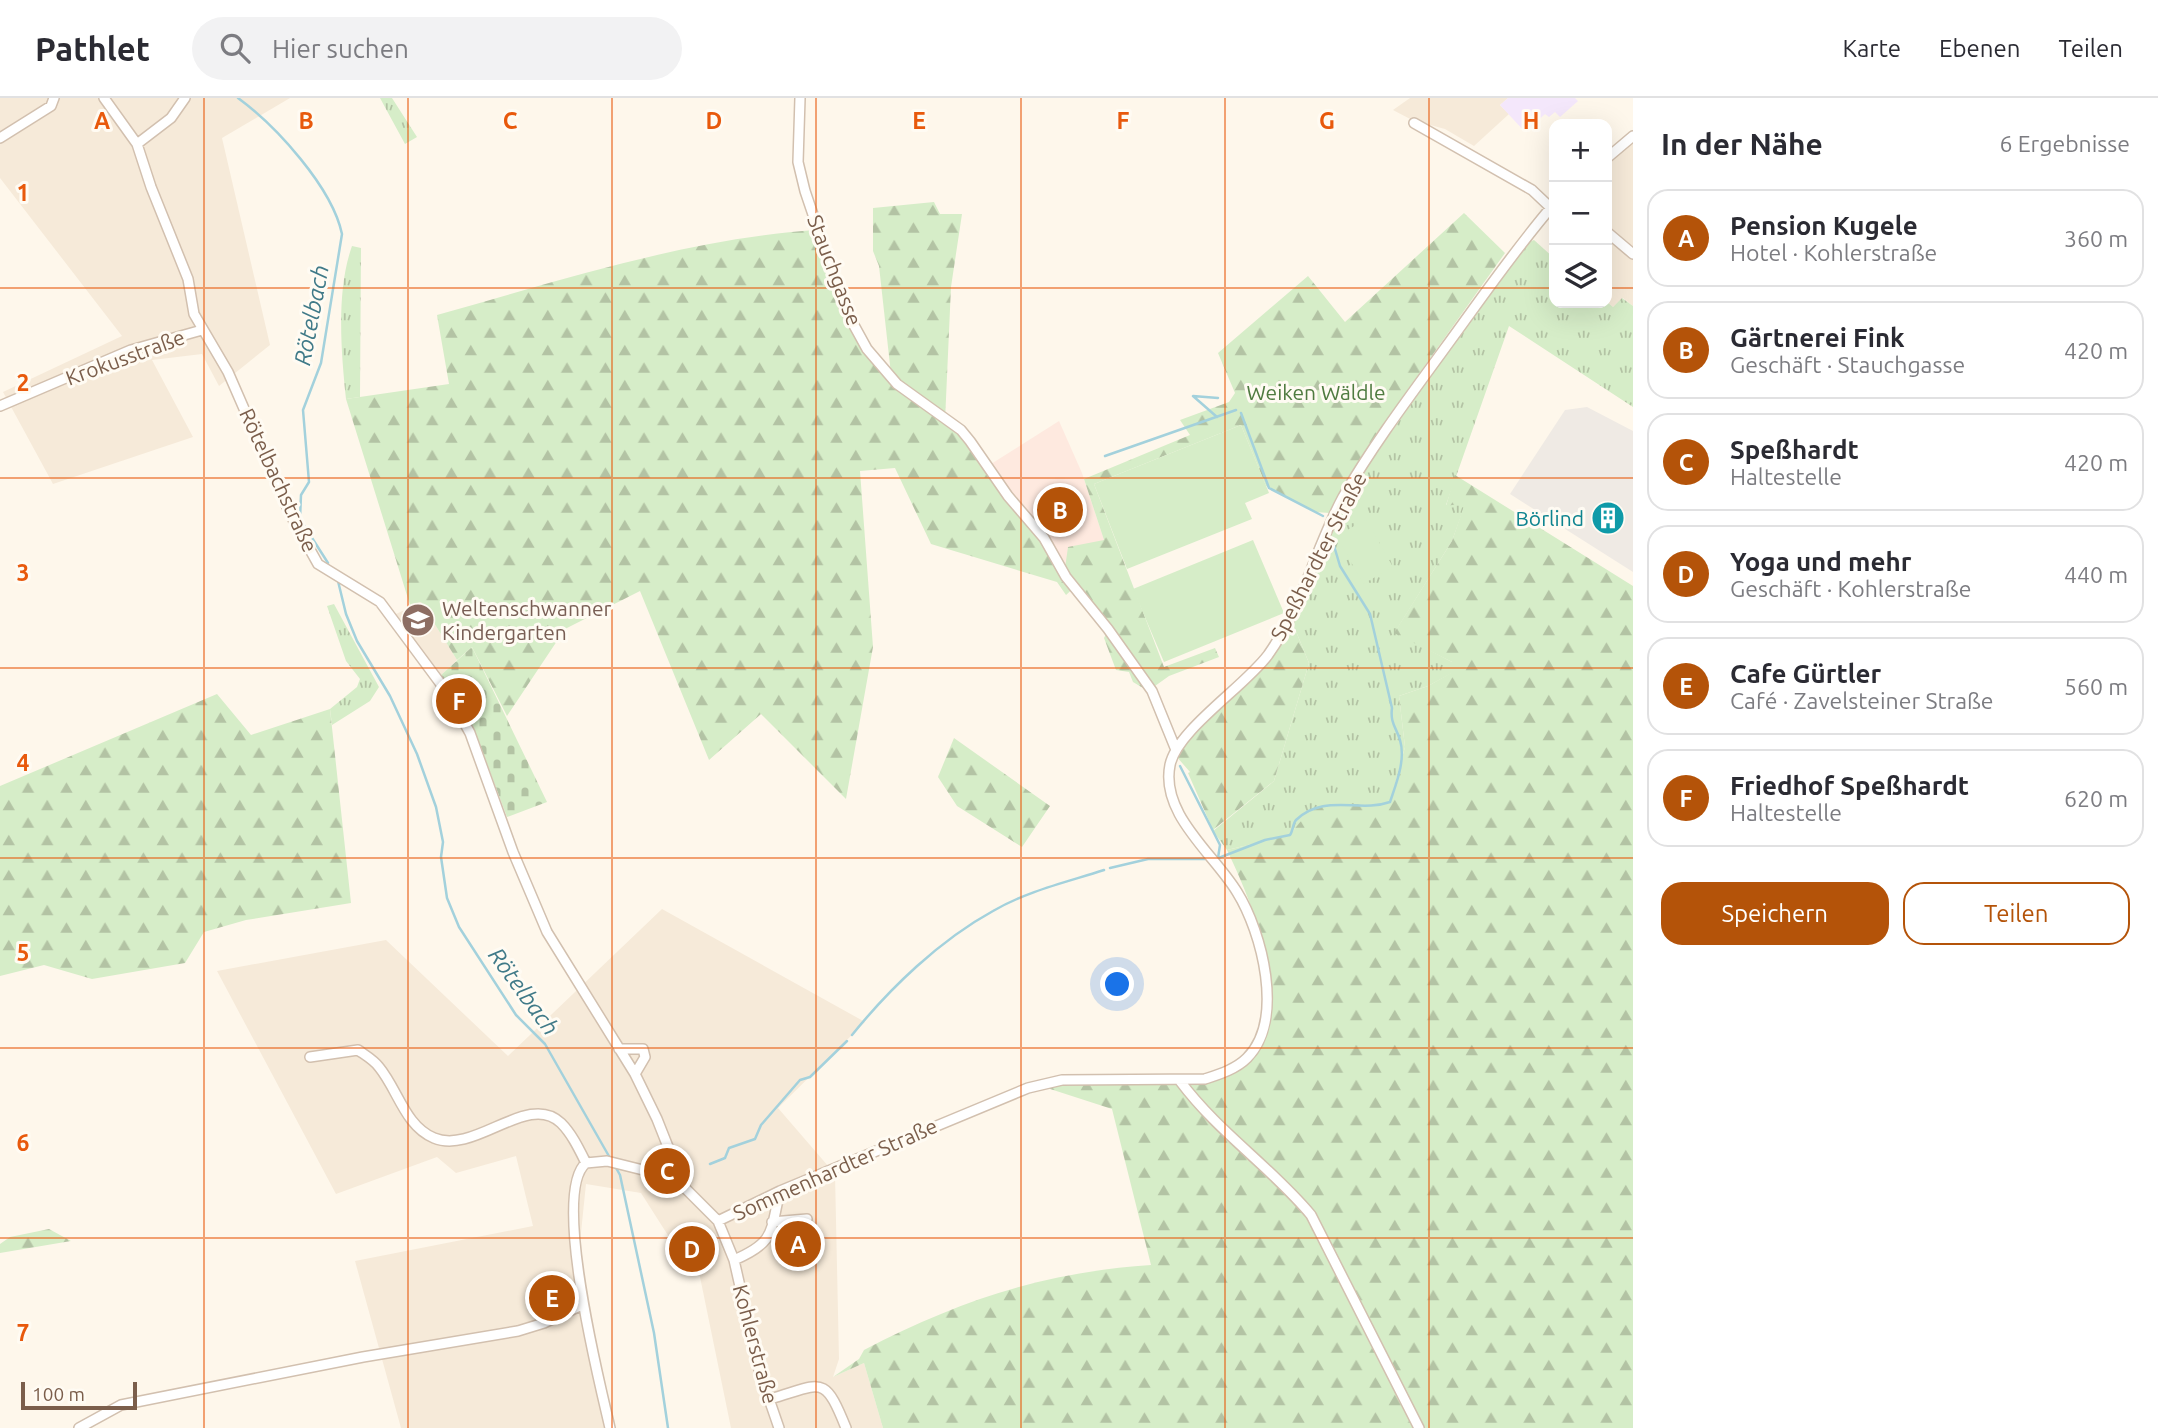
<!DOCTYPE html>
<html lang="de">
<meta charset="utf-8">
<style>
:root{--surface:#fff;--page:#f2f2f3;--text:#2b2b33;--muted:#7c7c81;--line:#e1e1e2;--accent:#b45309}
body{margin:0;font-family:Ubuntu,sans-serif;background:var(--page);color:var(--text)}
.controls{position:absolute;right:21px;top:21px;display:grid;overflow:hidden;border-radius:14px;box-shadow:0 7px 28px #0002}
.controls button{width:63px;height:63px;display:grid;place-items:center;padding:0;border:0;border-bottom:2px solid var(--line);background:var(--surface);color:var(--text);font:35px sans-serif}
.scale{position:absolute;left:21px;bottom:18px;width:116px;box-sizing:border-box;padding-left:7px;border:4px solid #7b5e4b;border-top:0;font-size:19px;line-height:24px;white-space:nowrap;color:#7b5e4b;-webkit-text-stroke:5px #fffbf3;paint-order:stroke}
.you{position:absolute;left:1118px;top:887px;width:24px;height:24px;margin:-18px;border:5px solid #fff;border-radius:50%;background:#1a73e8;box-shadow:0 0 0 10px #1a73e833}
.badge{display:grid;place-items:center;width:46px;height:46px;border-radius:50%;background:var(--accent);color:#fff;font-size:23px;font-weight:700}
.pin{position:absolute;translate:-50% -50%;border:4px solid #fff;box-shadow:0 2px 7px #0006}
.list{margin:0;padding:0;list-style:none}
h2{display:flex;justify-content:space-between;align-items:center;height:91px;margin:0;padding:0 28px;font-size:30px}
h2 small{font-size:23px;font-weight:400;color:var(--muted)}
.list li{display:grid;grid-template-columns:46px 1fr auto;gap:21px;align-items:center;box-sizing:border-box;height:98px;margin:0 14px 14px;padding:0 14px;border:2px solid var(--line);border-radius:21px}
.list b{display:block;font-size:26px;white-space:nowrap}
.list p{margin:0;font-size:23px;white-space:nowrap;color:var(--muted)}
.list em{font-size:23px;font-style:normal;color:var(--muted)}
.actions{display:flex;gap:14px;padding:21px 28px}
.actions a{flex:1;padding:16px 0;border:2px solid var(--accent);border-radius:21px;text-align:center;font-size:24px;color:var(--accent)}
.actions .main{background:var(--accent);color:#fff}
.icon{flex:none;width:38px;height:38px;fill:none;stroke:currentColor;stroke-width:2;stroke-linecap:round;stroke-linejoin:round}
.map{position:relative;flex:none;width:1633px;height:1330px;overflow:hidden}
header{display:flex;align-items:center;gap:42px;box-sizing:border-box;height:98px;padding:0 35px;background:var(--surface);border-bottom:2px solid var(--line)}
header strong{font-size:33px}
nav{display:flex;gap:38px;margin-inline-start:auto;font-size:24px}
.search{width:490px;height:63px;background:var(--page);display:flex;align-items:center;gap:18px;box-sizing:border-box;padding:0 24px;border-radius:38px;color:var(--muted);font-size:26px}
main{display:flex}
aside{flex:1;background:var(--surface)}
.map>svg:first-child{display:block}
.residential{fill:#f6ead9}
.commercial{fill:#fee9df}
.industrial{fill:#efeae4}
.education{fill:#f4e7fb}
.grass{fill:url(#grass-tufts)}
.forest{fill:url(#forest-firs)}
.cemetery{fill:url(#cemetery-stones)}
.pitch{fill:#d6edc8}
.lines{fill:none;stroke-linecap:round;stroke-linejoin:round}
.stream{stroke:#a3d1dc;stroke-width:2.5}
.street-casing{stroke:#d2c0af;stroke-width:12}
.street{stroke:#fff;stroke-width:9}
.grid{fill:none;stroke:#e8590c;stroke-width:2;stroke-opacity:0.55}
.labels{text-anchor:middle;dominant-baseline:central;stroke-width:6;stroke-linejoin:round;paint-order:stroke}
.street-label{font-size:21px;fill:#7b5e4b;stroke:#fffbf3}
.park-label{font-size:21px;fill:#4f7b40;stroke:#fffbf3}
.culture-label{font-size:21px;fill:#0d838f;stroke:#fffbf3;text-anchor:end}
.education-label{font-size:21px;fill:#785e54;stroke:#fffbf3;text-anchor:start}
.water-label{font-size:23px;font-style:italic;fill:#407a88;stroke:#fffbf3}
.grid-label{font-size:23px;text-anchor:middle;font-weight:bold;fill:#e8590c;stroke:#fffbf3;stroke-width:6;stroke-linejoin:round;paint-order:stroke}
</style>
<header>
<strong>Pathlet</strong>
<div class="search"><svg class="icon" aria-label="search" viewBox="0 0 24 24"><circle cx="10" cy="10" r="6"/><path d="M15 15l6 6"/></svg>Hier suchen</div>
<nav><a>Karte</a><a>Ebenen</a><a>Teilen</a></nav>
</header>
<main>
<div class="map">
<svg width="1633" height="1330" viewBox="0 0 1633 1330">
<defs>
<pattern id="grass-tufts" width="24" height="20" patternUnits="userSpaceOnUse" patternTransform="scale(1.75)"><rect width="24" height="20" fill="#d6edc8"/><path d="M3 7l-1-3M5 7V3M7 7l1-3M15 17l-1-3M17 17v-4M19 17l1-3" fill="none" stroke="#b3c3a4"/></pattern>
<pattern id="forest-firs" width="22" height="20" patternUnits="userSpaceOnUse" patternTransform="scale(1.75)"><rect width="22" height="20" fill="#d6edc8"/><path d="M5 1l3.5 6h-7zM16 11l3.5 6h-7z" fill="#b3c3a4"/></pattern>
<pattern id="cemetery-stones" width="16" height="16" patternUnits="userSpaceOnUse" patternTransform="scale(1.75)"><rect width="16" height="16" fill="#d6edc8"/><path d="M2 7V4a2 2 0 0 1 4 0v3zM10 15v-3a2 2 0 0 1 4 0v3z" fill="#b3c3a4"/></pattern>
</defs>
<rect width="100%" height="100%" fill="#fef7eb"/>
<!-- residential -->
<path class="residential" d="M0 0H290L222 40 270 247 219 288 202 256 152 262 193 339 53 386 3 294 122 238 0 80Z
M1410 0H1508L1500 7 1509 16 1474 48 1445 31 1412 22 1393 12Z
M1633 45V208L1623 200 1613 209 1607 204V67Z
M421 504 457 562 441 577 396 516Z
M662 811 865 924 778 1010 835 1076 839 1261 833 1279 864 1265 883 1330H731L699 1174 685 1164 641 1095 586 1086 576 1183 611 1330H401L355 1163 533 1128 516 1058 456 1075 437 1059 336 1096 217 873 386 842 508 958Z"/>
<!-- commercial -->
<path class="commercial" d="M1059 323 1082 375 1104 442 1065 471 991 366Z"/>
<!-- industrial -->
<path class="industrial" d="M1587 309 1633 333V474L1510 396 1565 312Z"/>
<!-- education -->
<path class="education" d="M1508 0H1575L1578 3 1560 19 1555 14 1549 19 1545 16 1525 34 1500 7Z"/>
<!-- grass -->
<path class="grass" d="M380 0H392L417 39 405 46Z
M1534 142 1554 160V205L1607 204 1613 209 1622 200 1633 208V309L1509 228 1446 407 1466 404 1452 443 1395 534 1452 564V575L1428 588 1399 598 1405 649 1390 705C1351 711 1316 699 1290 737L1227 752 1213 733 1274 683 1309 565 1293 526 1335 421 1353 389 1522 147Z
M352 148 361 150 360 299 346 301C341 253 336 193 352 148Z
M334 506 379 589 370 603 332 627 330 611 357 589 360 581 346 563 327 508Z"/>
<!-- forest -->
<path class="forest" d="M934 104 940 116H962L951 189 945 323 968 345 1005 401 1065 470 1068 449 1104 442 1084 381 1190 337 1180 322 1229 304 1235 295 1218 255 1308 178 1345 224 1464 115 1505 155 1404 297 1330 415 1314 414 1266 388 1241 327 1094 386 1164 569 1215 550 1219 559 1169 578 1148 593 1133 584 1129 574 1116 572 1104 540 1110 528 1077 487 1066 497 1057 484 931 446 895 370 860 373 873 549 846 701 761 616 709 662 640 493 565 531 507 618 472 549 457 562 421 504 410 507 346 301 449 286 437 217C562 182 686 141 816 132L865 253 892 285 879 168 873 153V110Z
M1455 377 1633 488V1330H883L864 1265 833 1279 859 1261 864 1252C958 1203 1044 1174 1151 1167L1112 1011 1044 989C1065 987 1087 982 1108 983 1139 983 1173 990 1204 983 1212 982 1221 976 1228 972 1234 969 1242 967 1247 963 1300 918 1251 802 1227 752L1290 737C1323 690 1343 712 1390 705L1405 649 1399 598 1428 588 1451 575 1452 564 1394 535 1452 443 1465 405 1446 408Z
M1293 526 1309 565 1274 683 1213 732 1188 675 1190 674 1176 658 1193 636 1254 578Z
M217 596 251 637 330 611 351 805 246 822 204 834 185 865 92 881 44 867 0 878V688Z
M954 640 1050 708 1022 749 957 708 938 679Z
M49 1131 71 1143 0 1155V1146L10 1139Z"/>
<!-- cemetery -->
<path class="cemetery" d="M472 549 547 704 507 719 474 631 441 577Z"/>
<!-- pitch -->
<path class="pitch" d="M1241 327 1269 395 1245 405 1252 421 1127 471 1094 386Z
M1366 421 1393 469 1363 486 1337 438Z
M1253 442 1284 515 1164 564 1133 491Z"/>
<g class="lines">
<!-- stream -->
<path class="stream" d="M238 0C276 28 332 89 342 136L321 265 303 312 309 384 301 397 300 421 328 465
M1241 315 1269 390 1323 418
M1217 319 1193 298 1218 300
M1105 358 1236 312
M338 483 346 516 357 543 390 598 417 656 436 709 443 744 441 759 447 800 459 829 516 917 545 946 610 1060
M1180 668 1220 747 1218 760
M1216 761 1265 742 1290 737C1293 733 1293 725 1296 722 1324 695 1359 715 1390 704 1396 686 1406 662 1400 642 1396 629 1390 625 1392 610L1370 516 1340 468 1332 441
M1110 770 1148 761H1205
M852 937C890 890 940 842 993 813 1027 793 1067 784 1104 772
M710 1066 725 1060 729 1050 755 1041 761 1027 800 982 810 979 847 943
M615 1068 620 1077 654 1235 668 1330"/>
<defs>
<path id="street" d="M104 0 137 46 151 89 188 181 194 216 228 274 290 416 318 466 380 504 449 597 470 635 513 754 547 834 635 976 657 1021 676 1069 675 1080
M800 0 798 64 805 93 845 211 867 251 897 286 961 332 970 343 1008 398 1044 440 1066 479 1108 531 1152 593 1176 652
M1414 25 1532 92 1551 110
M0 40 51 8 54 0
M137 46 171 20 185 0
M1607 60 1633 38
M1607 134 1633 156
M0 308 131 252 202 232
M619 951H643L645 959 635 976
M310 959 358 952C365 957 374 962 379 969 398 992 405 1028 434 1040 475 1057 528 993 561 1025 572 1036 579 1051 586 1065
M1180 983C1218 1034 1271 1069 1311 1117L1419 1330
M718 1123 780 1093 1028 990 1062 982 1205 981C1220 976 1236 971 1247 960 1285 922 1262 834 1237 794 1214 756 1160 716 1170 667 1177 632 1244 589 1268 557 1303 508 1315 451 1343 399 1373 347 1410 298 1445 250 1481 201 1515 151 1554 106
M772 1124 807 1121
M734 1162C776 1144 770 1134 780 1093
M770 1301C822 1286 824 1275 846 1330
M79 1330 121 1307 363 1259 518 1233 544 1225 582 1207
M610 1330C600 1286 551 1094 586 1065L607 1063 675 1080 718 1123 734 1162 759 1272 779 1330"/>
</defs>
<!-- street casing -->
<use href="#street" class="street-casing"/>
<!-- street -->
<use href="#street" class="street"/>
</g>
<!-- grid -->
<path class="grid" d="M204 0V1330M408 0V1330M612 0V1330M816 0V1330M1021 0V1330M1225 0V1330M1429 0V1330M0 190H1554M1607 190H1633M0 380H1633M0 570H1633M0 760H1633M0 950H1633M0 1140H1633"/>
<!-- icons -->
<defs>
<symbol id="building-disc" viewBox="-11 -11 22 22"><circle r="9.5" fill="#0f9aa8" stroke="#fffbf3"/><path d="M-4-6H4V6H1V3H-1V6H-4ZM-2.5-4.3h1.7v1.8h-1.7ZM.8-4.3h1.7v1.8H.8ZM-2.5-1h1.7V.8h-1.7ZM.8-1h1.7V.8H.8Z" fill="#fff"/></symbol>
<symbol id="school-disc" viewBox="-11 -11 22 22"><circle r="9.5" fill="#8d6e63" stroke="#fffbf3"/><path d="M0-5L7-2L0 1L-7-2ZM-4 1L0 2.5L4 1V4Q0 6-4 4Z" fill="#fff"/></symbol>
</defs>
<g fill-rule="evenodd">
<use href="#building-disc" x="1589" y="401" width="38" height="38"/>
<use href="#school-disc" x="399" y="503" width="38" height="38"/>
</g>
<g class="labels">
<!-- street labels -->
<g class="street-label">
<text transform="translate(835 172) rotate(69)">Stauchgasse</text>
<text transform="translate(125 259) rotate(-20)">Krokusstraße</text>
<text transform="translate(279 382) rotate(65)">Rötelbachstraße</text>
<text transform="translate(1318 458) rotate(-63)">Speßhardter Straße</text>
<text transform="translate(835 1071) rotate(-24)">Sommenhardter Straße</text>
<text transform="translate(756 1246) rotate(75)">Kohlerstraße</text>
</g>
<!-- park labels -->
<g class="park-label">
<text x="1316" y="294">Weiken Wäldle</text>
</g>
<!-- culture labels -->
<g class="culture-label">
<text x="1584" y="420">Börlind</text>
</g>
<!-- education labels -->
<g class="education-label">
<text x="442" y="510">Weltenschwanner<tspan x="442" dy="24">Kindergarten</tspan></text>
</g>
<!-- water labels -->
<g class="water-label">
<text transform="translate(311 217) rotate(-79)">Rötelbach</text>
<text transform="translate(524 893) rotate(54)">Rötelbach</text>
</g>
</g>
<g class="grid-label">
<text x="102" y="31">A</text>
<text x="306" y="31">B</text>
<text x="510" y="31">C</text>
<text x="714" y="31">D</text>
<text x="919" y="31">E</text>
<text x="1123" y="31">F</text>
<text x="1327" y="31">G</text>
<text x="1531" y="31">H</text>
<text x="23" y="103">1</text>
<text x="23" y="293">2</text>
<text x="23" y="483">3</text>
<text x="23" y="673">4</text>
<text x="23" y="863">5</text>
<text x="23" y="1053">6</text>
<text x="23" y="1243">7</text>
</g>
</svg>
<div class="controls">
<button>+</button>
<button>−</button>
<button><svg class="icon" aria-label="layers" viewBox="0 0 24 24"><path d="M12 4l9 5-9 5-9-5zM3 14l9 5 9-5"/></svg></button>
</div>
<div class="scale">100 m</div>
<div class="you"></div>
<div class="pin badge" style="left:798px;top:1146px">A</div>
<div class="pin badge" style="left:1060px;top:412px">B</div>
<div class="pin badge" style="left:667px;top:1073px">C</div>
<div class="pin badge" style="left:692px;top:1151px">D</div>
<div class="pin badge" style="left:552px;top:1200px">E</div>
<div class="pin badge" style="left:459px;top:603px">F</div>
</div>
<aside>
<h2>In der Nähe<small>6 Ergebnisse</small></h2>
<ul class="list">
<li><span class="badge">A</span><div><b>Pension Kugele</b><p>Hotel · Kohlerstraße</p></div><em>360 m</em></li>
<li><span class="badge">B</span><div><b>Gärtnerei Fink</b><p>Geschäft · Stauchgasse</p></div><em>420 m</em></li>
<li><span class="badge">C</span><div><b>Speßhardt</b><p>Haltestelle</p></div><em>420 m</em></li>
<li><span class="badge">D</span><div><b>Yoga und mehr</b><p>Geschäft · Kohlerstraße</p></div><em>440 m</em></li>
<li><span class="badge">E</span><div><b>Cafe Gürtler</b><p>Café · Zavelsteiner Straße</p></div><em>560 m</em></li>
<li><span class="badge">F</span><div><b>Friedhof Speßhardt</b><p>Haltestelle</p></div><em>620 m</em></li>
</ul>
<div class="actions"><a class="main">Speichern</a><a>Teilen</a></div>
</aside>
</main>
